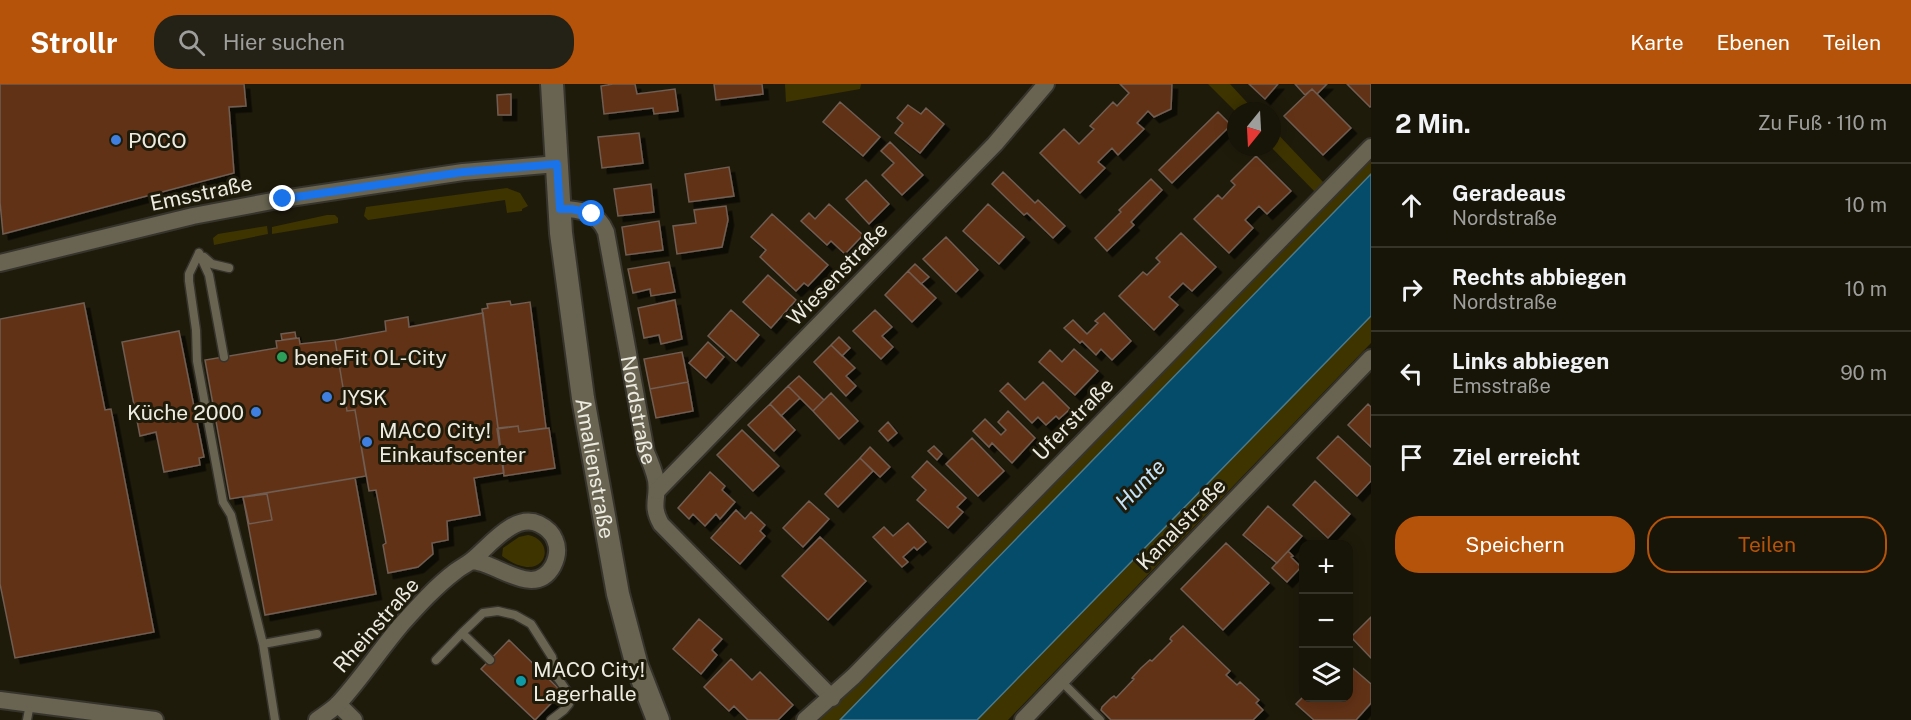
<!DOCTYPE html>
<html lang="de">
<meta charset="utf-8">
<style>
:root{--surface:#171408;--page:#242116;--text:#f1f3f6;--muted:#9e9e9c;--line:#363329;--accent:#b45309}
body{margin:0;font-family:"Public Sans",sans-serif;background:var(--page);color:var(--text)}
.controls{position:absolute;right:18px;bottom:18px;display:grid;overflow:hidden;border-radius:12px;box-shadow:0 3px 15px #0003}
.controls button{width:54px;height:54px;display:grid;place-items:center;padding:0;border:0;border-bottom:2px solid var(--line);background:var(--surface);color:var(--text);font:30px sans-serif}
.compass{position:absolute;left:1227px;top:18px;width:54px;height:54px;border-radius:50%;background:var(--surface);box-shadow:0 3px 15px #0003;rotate:198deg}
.stop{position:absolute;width:18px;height:18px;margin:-14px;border:4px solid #1a73e8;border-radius:50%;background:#fff}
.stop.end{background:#1a73e8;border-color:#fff;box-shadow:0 2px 6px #0008}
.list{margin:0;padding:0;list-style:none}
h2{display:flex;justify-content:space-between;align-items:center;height:78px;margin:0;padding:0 24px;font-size:26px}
h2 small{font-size:20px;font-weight:400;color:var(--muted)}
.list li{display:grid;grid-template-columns:39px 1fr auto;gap:18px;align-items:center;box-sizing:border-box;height:84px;padding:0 24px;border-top:2px solid var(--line)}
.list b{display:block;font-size:22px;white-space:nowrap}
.list p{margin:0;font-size:20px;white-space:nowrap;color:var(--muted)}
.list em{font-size:20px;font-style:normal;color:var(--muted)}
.actions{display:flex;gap:12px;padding:18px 24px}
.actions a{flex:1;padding:14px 0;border:2px solid var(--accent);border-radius:24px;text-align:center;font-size:21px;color:var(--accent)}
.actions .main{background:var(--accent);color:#fff}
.icon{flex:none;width:33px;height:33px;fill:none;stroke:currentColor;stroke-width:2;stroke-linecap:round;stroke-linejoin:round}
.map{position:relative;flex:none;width:1371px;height:636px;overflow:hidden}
header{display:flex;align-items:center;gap:36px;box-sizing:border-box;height:84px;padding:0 30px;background:var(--accent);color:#fff}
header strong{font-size:28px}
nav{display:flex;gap:33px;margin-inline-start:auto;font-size:21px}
.search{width:420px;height:54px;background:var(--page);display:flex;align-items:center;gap:15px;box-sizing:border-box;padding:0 21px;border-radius:24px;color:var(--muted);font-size:22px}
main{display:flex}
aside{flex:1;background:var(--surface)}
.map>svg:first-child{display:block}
.green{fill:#3e3400}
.water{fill:#054b6a;stroke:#4b7b8d;stroke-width:1.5}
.building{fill:#623312;stroke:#6f5d53;stroke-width:1.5;filter:url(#shadow)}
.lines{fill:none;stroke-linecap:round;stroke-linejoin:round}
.lane-casing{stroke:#37342d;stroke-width:11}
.street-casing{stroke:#37342d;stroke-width:20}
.secondary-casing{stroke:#37342d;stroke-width:26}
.lane{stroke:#686451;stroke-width:8}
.street{stroke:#686451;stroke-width:16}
.secondary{stroke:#686451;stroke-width:22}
.route{stroke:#1a73e8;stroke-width:8}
.shop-dot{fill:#3f7fe0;stroke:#1f1b0b;stroke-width:2}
.leisure-dot{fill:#2e9e5b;stroke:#1f1b0b;stroke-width:2}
.culture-dot{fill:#0f9aa8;stroke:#1f1b0b;stroke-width:2}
.labels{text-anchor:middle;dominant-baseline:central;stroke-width:6;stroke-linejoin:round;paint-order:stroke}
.poi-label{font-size:21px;fill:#edebe0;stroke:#1f1b0b;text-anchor:start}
.street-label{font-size:21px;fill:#edebe0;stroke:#1f1b0b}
.water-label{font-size:22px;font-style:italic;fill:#c3e3f8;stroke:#1f1b0b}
</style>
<header>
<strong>Strollr</strong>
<div class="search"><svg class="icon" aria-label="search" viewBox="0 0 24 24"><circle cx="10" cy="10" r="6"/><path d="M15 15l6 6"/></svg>Hier suchen</div>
<nav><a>Karte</a><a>Ebenen</a><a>Teilen</a></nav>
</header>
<main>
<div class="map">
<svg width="1371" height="636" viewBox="0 0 1371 636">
<defs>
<filter id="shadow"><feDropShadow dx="5.5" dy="5.5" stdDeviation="0" flood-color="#0009"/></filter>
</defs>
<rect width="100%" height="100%" fill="#1f1b0b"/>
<!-- green -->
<path class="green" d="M785 0H861L860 5 786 18Z
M1208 0H1230L1255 27 1236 28Z
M1272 44 1325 100 1316 109 1271 63Z
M1371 72V90L840 636H813Z
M507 104 520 109 528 122 522 125V127L507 129 505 116 368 136 364 132 366 123Z
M327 131H335L338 134V139L272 150V143Z
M267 142 268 150 214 161 213 154 218 150Z
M1371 232V259L1008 636H977Z
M528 451C559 457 545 504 502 472L503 464 519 453Z"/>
<!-- water -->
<path class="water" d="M1371 90V232L977 636H840Z"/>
<!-- building -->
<path class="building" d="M0 0H244L246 22 229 23 234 89 3 150 0 118Z
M613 0H635L637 10 675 5 678 27 654 30 653 24 604 30 601 2Z
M714 0H762L763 10 716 16Z
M1120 0H1172L1171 25 1154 33 1148 27 1137 39 1144 45 1118 71 1112 64 1098 78 1105 84 1080 109 1040 69 1064 45 1079 60 1094 45 1090 42 1113 18 1117 22 1129 9Z
M1249 0H1278L1265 15Z
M1295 0H1327L1317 10 1312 5 1305 11Z
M1347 0H1371V22L1370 23Z
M1312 5 1351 44 1323 71 1284 32Z
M511 10V31H498L497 11Z
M840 18 880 53 863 72 823 38Z
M908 21 921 30 926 24 944 40 920 69 895 49 903 39 897 34Z
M1218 28 1231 41 1172 99 1159 86Z
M639 49 643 79 602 84 598 53Z
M890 58 923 91 902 111 882 91 894 79 881 67Z
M1256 72 1291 107 1267 130 1259 122 1245 136 1253 144 1229 169 1194 135 1218 111 1222 115 1235 101 1231 97Z
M729 83 734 112 689 118 685 90Z
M1003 88 1035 119 1038 116 1065 142 1053 154 1027 129 1024 131 992 100Z
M1151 95 1162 106 1131 138 1134 141 1107 167 1095 154 1121 128 1119 126Z
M866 96 889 120 869 140 846 115Z
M651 100 654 128 618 132 614 105Z
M829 120 863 151 845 170 831 157 827 161 801 137 809 129 815 135Z
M988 120 1024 153 999 180 963 147Z
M726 122 728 136 722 163 677 170 673 142 696 139 694 126Z
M772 130 828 181 808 202 804 199 796 207 760 173 766 166 751 153Z
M659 137 663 166 626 171 622 143Z
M1181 149 1216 183 1192 207 1183 199 1169 213 1178 221 1154 246 1119 212 1143 188 1147 191 1160 178 1156 174Z
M946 153 978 186 956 208 923 175Z
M669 178 675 208 651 212 650 205 633 209 628 185Z
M915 180 929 193 921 200 908 187Z
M908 187 936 214 912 238 885 211Z
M768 191 796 216 771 244 743 218Z
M675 216 682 255 661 260 659 251 644 254 638 224Z
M510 217 511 221 530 218 546 344 519 348 518 342 498 344 482 225 488 224 487 220Z
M84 219 105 326 111 325 154 548 15 574 0 500V235Z
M731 226 759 251 736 277 708 252Z
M875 226 892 243 882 252 893 263 881 275 853 247Z
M483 229 504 389 474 394 480 431 447 437 448 456 432 459 433 470 418 483 388 489 383 461 386 459 376 406 369 407 355 326 347 327 335 256 386 247 385 237 408 233 409 243Z
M1104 229 1131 257 1112 276 1101 265 1096 271 1082 257 1080 259 1064 244 1073 236 1087 250 1098 239 1095 237Z
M179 247 204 373 199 374 200 381 164 388 156 348 140 352 122 258Z
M295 248 296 254 282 256 281 250Z
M839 253 850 264 842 272 831 261Z
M299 254 300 260 335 256 347 327 355 326 366 392 230 415 205 276 277 264 276 257Z
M708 258 724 273 706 294 689 279Z
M831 261 855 284 846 292 856 302 846 312 814 278Z
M1074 265 1098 287 1075 311 1039 278 1050 266 1062 278Z
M682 268 688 298 650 305 644 275Z
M799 292 824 316 813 327 788 302Z
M688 298 693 327 656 334 650 305Z
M1043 298 1070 325 1059 335 1056 332 1046 341 1038 333 1032 339 1000 307 1008 299 1025 316Z
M788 302 800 314 781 332 770 320Z
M831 309 858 337 839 355 813 327Z
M770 320 795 346 774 367 748 341Z
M1368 320 1371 323V363L1348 341Z
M1008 327 1035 354 1012 379 992 359 989 363 973 347 985 335 1001 351 1006 346 998 338Z
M888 338 897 349 888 357 879 347Z
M518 342 519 348 549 344 555 384 504 392 497 345Z
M742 346 779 382 753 407 717 371Z
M1338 352 1371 383V397L1357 412 1317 374Z
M972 354 1004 387 978 412 946 380Z
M934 362 942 370 937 376 928 367Z
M870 363 890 383 880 393 860 374Z
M860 374 873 387 838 423 825 410Z
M927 377 966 414 957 423 963 428 948 444 917 416 926 406 912 393Z
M710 388 725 402 722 406 735 418 720 435 716 430 705 442 693 430 689 435 678 424Z
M355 394 376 510 265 531 243 413Z
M1315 397 1350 430 1328 454 1293 421Z
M267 410 272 436 249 440 243 413Z
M809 417 829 435 803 463 783 444Z
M1268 422 1302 452 1277 479 1243 451Z
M736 426 745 435 751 428 765 441 760 447 765 452 740 480 711 454Z
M908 439 926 458 917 466 914 463 903 473 908 478 902 483 873 453 884 443 893 452Z
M820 453 866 497 828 536 782 492Z
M1226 459 1269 499 1223 546 1181 505Z
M1288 467 1293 472 1291 473 1301 483 1287 498 1272 484Z
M1371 533V574L1351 553Z
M699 535 722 555 712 566 717 571 701 590 673 565Z
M1183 542 1230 587 1226 591 1237 601 1240 598 1259 616 1256 619 1263 626 1253 636H1111L1101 626 1102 623 1111 614 1114 612 1116 614 1134 595 1132 594 1141 584 1150 576 1152 577 1172 557 1170 555 1171 553Z
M509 556 562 608 535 636 481 585Z
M731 575 752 596 760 588 793 621 778 636H748L734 622 729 627 704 603Z
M1348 580 1371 600V619L1356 636H1314L1296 620 1304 612 1348 614Z"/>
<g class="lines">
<defs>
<path id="lane" d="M199 169 189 190V197L196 246 197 277 223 418 231 431 263 560 275 636
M199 169 209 191 224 273
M204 173 212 180 229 184
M263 560 317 550
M436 576 462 549
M490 576 462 549 483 529 498 527 515 531 531 540 552 573 557 593 569 610V620L564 626 551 636
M1061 597 1100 636
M27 636 30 620"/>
<g id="street">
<path id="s1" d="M560 125C580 125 598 128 606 148L646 368C650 377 654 387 656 396 659 415 650 420 661 440L832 614"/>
<path d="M0 179 193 132 283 115 463 88 557 80"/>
<path d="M657 407 995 60 1046 0"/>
<path d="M0 616 155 636"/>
<path d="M338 620 354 636"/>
<path d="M317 636C324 631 332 626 338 620 361 595 379 567 401 541 418 522 436 502 456 487 461 483 466 481 471 477 489 463 514 428 539 440 547 444 552 448 555 456 559 465 557 474 553 482 534 516 496 477 471 477"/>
<path d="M805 636 854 592 1371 63"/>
<path d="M1023 636 1371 274"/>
</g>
<g id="secondary">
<path id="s2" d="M552 0 561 149 583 314 618 510 637 582 658 636"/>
</g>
</defs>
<!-- lane casing -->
<use href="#lane" class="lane-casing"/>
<!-- street casing -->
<use href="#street" class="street-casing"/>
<!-- secondary casing -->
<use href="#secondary" class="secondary-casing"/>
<!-- lane -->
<use href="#lane" class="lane"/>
<!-- street -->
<use href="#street" class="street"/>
<!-- secondary -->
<use href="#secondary" class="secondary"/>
</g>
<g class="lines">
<!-- route -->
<path class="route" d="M283 115 463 88 557 80 560 125H572L592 130"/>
</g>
<!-- markers -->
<g class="shop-dot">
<circle cx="116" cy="56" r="6"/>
<circle cx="327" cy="313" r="6"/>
<circle cx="256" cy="328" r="6"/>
<circle cx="367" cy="358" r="6"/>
</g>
<circle class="leisure-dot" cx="282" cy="273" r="6"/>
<circle class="culture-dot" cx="521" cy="597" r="6"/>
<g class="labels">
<!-- poi labels -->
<g class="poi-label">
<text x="128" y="56">POCO</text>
<text x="294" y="273">beneFit OL-City</text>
<text x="339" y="313">JYSK</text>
<text x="244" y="328" text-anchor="end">Küche 2000</text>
<text x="379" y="346">MACO City!<tspan x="379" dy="24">Einkaufscenter</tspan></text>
<text x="533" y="585">MACO City!<tspan x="533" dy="24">Lagerhalle</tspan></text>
</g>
<!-- street labels -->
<g class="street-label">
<text transform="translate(201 109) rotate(-12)">Emsstraße</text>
<text transform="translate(837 190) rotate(-46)">Wiesenstraße</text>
<text stroke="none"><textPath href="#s1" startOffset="236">Nordstraße</textPath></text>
<text transform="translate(1073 335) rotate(-46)">Uferstraße</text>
<text stroke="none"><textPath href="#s2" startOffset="387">Amalienstraße</textPath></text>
<text transform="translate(1181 440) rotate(-46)">Kanalstraße</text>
<text transform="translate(376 541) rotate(-49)">Rheinstraße</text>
</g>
<!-- water labels -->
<g class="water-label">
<text transform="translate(1140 400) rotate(-46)">Hunte</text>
</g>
</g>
</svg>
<div class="controls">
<button>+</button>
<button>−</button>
<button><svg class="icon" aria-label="layers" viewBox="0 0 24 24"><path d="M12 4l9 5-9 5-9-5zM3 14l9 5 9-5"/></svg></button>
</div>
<svg class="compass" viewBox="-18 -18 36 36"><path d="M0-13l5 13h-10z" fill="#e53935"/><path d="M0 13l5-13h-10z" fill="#9e9e9c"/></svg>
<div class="stop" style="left:592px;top:130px"></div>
<div class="stop end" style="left:283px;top:115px"></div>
</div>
<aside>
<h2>2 Min.<small>Zu Fuß · 110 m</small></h2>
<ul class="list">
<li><svg class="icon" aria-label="ahead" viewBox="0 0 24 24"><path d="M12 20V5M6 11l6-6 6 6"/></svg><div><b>Geradeaus</b><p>Nordstraße</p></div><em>10 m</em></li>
<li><svg class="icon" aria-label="right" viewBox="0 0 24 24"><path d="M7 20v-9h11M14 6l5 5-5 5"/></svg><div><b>Rechts abbiegen</b><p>Nordstraße</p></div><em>10 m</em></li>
<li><svg class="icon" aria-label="left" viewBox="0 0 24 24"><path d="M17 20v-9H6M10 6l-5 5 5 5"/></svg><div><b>Links abbiegen</b><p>Emsstraße</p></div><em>90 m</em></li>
<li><svg class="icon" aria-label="arrive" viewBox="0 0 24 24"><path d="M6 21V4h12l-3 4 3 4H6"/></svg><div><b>Ziel erreicht</b></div></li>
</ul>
<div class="actions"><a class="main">Speichern</a><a>Teilen</a></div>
</aside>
</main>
